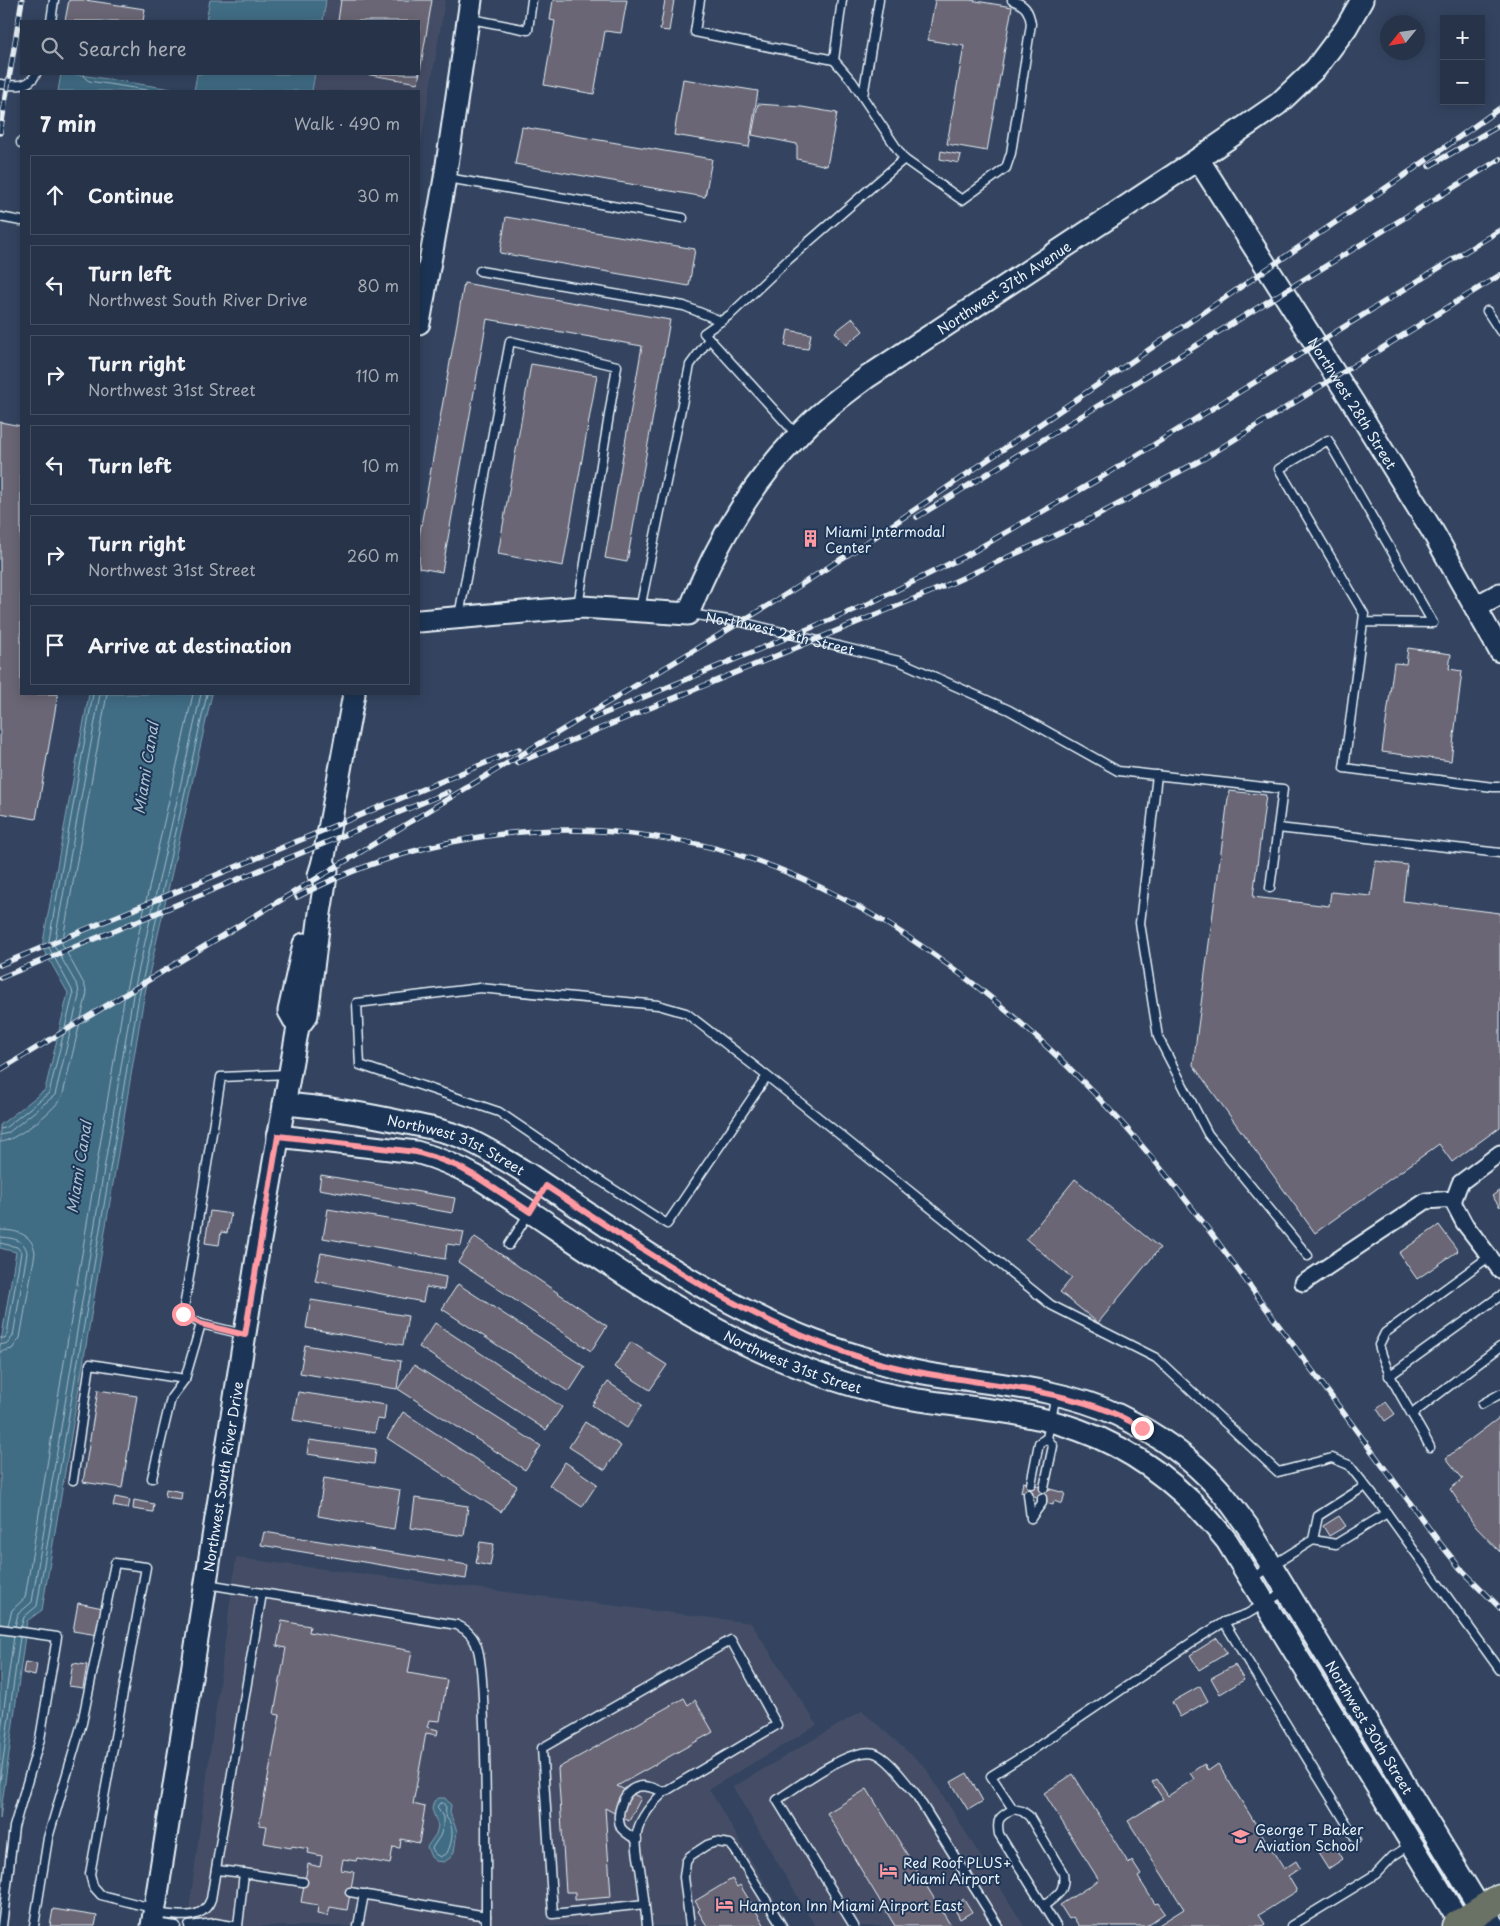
<!DOCTYPE html>
<meta charset="utf-8">
<style>
:root{--surface:#273348;--page:#2f3b4f;--text:#f1f3f6;--muted:#a4aab4;--line:#434e60}
body{margin:0;font-family:"Playpen Sans",sans-serif;background:var(--page);color:var(--text)}
.controls{position:absolute;right:15px;top:15px;display:grid;overflow:hidden;border-radius:0px;box-shadow:0 2px 12px #0003}
.controls button{width:45px;height:45px;display:grid;place-items:center;padding:0;border:0;border-bottom:1px solid var(--line);background:var(--surface);color:var(--text);font:25px sans-serif}
.compass{position:absolute;left:1380px;top:15px;width:45px;height:45px;border-radius:50%;background:var(--surface);box-shadow:0 2px 12px #0003;rotate:240deg}
.stop{position:absolute;width:15px;height:15px;margin:-11px;border:4px solid #ff9aa2;border-radius:50%;background:#fff}
.stop.end{background:#ff9aa2;border-color:#fff;box-shadow:0 1px 5px #0008}
.list{margin:0;padding:0;list-style:none}
h2{display:flex;justify-content:space-between;align-items:center;height:65px;margin:0;padding:0 20px;font-size:21px}
h2 small{font-size:16px;font-weight:400;color:var(--muted)}
.list li{display:grid;grid-template-columns:32px 1fr auto;gap:15px;align-items:center;box-sizing:border-box;height:80px;margin:0 10px 10px;padding:0 10px;border:1px solid var(--line);border-radius:0px}
.list b{display:block;font-size:19px;white-space:nowrap}
.list p{margin:0;font-size:16px;white-space:nowrap;color:var(--muted)}
.list em{font-size:16px;font-style:normal;color:var(--muted)}
.icon{flex:none;width:28px;height:28px;fill:none;stroke:currentColor;stroke-width:2;stroke-linecap:round;stroke-linejoin:round}
.map{position:relative;flex:none;width:1500px;height:1926px;overflow:hidden}
.search{position:absolute;background:var(--surface);box-shadow:0 2px 12px #0003;left:20px;top:20px;width:400px;height:55px;display:flex;align-items:center;gap:12px;box-sizing:border-box;padding:0 18px;border-radius:0px;color:var(--muted);font-size:19px}
.panel{position:absolute;background:var(--surface);box-shadow:0 2px 12px #0003;left:20px;top:90px;width:400px;height:605px;border-radius:0px}
.map>svg:first-child{display:block}
.built{fill:#444e66}
.water{fill:#406c84;stroke:#83a1b2}
.lines{fill:none;stroke-linecap:round;stroke-linejoin:round}
.shore{stroke:#a5bcca;stroke-width:1}
.building{fill:#6a6675;stroke:#e8f1f8}
.lane-casing{stroke:#e8f1f8;stroke-width:11}
.street-casing{stroke:#e8f1f8;stroke-width:19}
.secondary-casing{stroke:#e8f1f8;stroke-width:25}
.highway-casing{stroke:#e8f1f8;stroke-width:31}
.lane{stroke:#1d3557;stroke-width:8}
.street{stroke:#1d3557;stroke-width:15}
.secondary{stroke:#1d3557;stroke-width:21}
.highway{stroke:#6a7165;stroke-width:28}
.rail-casing{stroke:#e8f1f8;stroke-width:5.5}
.rail{stroke:#1d3557;stroke-width:4;stroke-dasharray:11;stroke-linecap:butt}
.route{stroke:#ff9aa2;stroke-width:6}
.labels{text-anchor:middle;dominant-baseline:central;stroke-width:4;stroke-linejoin:round;paint-order:stroke}
.street-label{font-size:14px;fill:#e8f1f8;stroke:#1d3557}
.poi-label{font-size:14px;fill:#e8f1f8;stroke:#1d3557;text-anchor:start}
.water-label{font-size:15px;font-style:italic;fill:#adc2cf;stroke:#1d3557}
</style>
<div class="map">
<svg width="1500" height="1926" viewBox="0 0 1500 1926">
<rect width="100%" height="100%" fill="#344460"/>
<filter id="ink" filterUnits="userSpaceOnUse"><feTurbulence type="fractalNoise" baseFrequency=".02" numOctaves="2"/><feDisplacementMap in="SourceGraphic" scale="10" xChannelSelector="R" yChannelSelector="G"/><feConvolveMatrix kernelMatrix="1 2 1 2 8 2 1 2 1" color-interpolation-filters="sRGB"/></filter>
<g filter="url(#ink)">
<!-- built -->
<path class="built" d="M327 0H445L419 154V91H313L316 74H419V21H324Z
M236 1558 751 1623 817 1725 709 1789 790 1926H187Z
M862 1711 925 1767 1024 1926H815L733 1787Z"/>
<!-- water -->
<path class="water" d="M210 0H326L323 21H206Z
M61 74H74L185 91H58Z
M197 74H315L312 91H194Z
M89 694H212L144 997 42 1610 27 1621 0 1819V1347L16 1252 0 1248V1125L45 1090 68 993 42 947Z
M439 1798H445L451 1805 450 1813 457 1831 454 1852 450 1858 444 1862 436 1861 431 1857 427 1847 436 1834 438 1826 432 1809 434 1801Z"/>
<g class="lines">
<!-- shore -->
<path class="shore" d="M84 74 85 78 89 81 153 91
M0 1129 5 1128 49 1093 73 995 72 990 48 946 93 694
M0 1135 8 1133 55 1095 79 996 78 987 54 945 100 694
M0 1142C14 1142 59 1108 63 1094L87 993 84 984 62 944 107 694
M0 1230C16 1230 33 1234 35 1253L20 1338 12 1349 0 1352
M0 1237C12 1238 25 1239 27 1253L13 1336 8 1343 0 1345
M0 1243 17 1247 21 1252 7 1334 5 1338H0
M8 1625 12 1610 25 1598 125 994 193 694
M15 1626 18 1614 32 1602 133 995 201 694
M21 1627 24 1617 37 1606 139 996 207 694
M0 1737 14 1636
M0 1782 20 1637
M443 1803 446 1807 445 1816C455 1825 453 1841 447 1853L440 1857 435 1854 432 1848 440 1836 443 1827V1817L437 1807 439 1804Z"/>
</g>
<!-- building -->
<path class="building" d="M69 0H85L145 9 143 21H65Z
M341 0H432L418 83 365 74H419V21H338Z
M553 0H627L621 33 605 31 594 94 544 85 555 21 550 20Z
M665 0H674L669 31 660 30Z
M935 0H970L1012 7 987 151 947 144 964 46 928 40Z
M683 79 758 91 749 147 674 135Z
M758 104 802 107 837 113 827 166 797 159V144L752 135Z
M522 127 712 159 705 197 515 164Z
M941 151 961 155 959 163 940 159Z
M506 217 695 249 689 286 500 253Z
M464 283 670 320 627 562 605 558 642 346 487 319 442 572 419 568V537Z
M853 318 863 331 846 345 835 332Z
M788 330 811 334 808 349 785 346Z
M531 364 597 375 563 566 498 554Z
M0 422 21 426V694H58L36 819 0 813Z
M813 533 817 540 808 545 805 538Z
M1408 648 1451 654 1449 669 1462 671 1451 761 1382 752 1394 663 1406 664Z
M1229 791 1266 795 1253 897 1329 906 1331 892 1371 896 1376 861 1407 865 1403 901 1500 913V1127L1452 1162 1439 1144 1315 1233 1193 1065Z
M321 1175 455 1198 452 1213 319 1189Z
M1075 1179 1160 1248 1098 1323 1060 1292 1072 1278 1026 1239Z
M1500 1190V1207L1492 1196Z
M328 1209 464 1232 461 1246 447 1244 445 1259 323 1238Z
M210 1211 231 1214 227 1233 221 1232 219 1245 205 1243Z
M1439 1225 1458 1251 1417 1279 1399 1253Z
M475 1237 607 1326 591 1351 458 1262Z
M321 1253 446 1277 444 1290 426 1287 423 1302 315 1281Z
M458 1284 585 1367 569 1392 442 1309Z
M311 1300 408 1316 403 1345 306 1328Z
M435 1323 562 1407 546 1430 419 1347Z
M631 1342 667 1365 650 1390 614 1367Z
M305 1345 401 1361 397 1389 300 1373Z
M414 1365 541 1446 525 1470 398 1389Z
M608 1382 642 1405 627 1428 592 1405Z
M98 1390 137 1396 122 1488 83 1482Z
M298 1392 386 1405 384 1420 377 1419 375 1433 293 1420Z
M1386 1402 1395 1414 1385 1421 1377 1409Z
M403 1412 517 1486 501 1512 387 1438Z
M1500 1417V1552L1475 1526 1450 1489 1463 1479 1446 1458Z
M585 1422 621 1446 605 1470 569 1447Z
M309 1440 376 1449 374 1464 307 1454Z
M565 1462 597 1484 582 1507 549 1485Z
M324 1478 400 1490 394 1529 318 1516Z
M1023 1482 1065 1493 1062 1504 1054 1501 1053 1505 1046 1503 1047 1500 1021 1492Z
M166 1489 182 1492 181 1499 165 1497Z
M115 1497 130 1500 128 1509 113 1506Z
M415 1498 468 1506 464 1536 411 1528Z
M134 1500 154 1504 153 1512 133 1509Z
M1339 1516 1346 1526 1329 1536 1323 1526Z
M264 1532 468 1565 466 1579 261 1545Z
M480 1542 494 1544 490 1566 476 1563Z
M78 1603 103 1608 98 1635 73 1631Z
M282 1621 310 1626 309 1632 412 1651 408 1673 447 1680 440 1721 429 1720 427 1727 438 1730 437 1735 426 1733 413 1804 425 1807 419 1843 401 1839 400 1848 393 1847 390 1864 357 1858 356 1861 343 1859 341 1870 354 1872 347 1910 330 1907 328 1916 317 1914 318 1905 301 1902 308 1864 320 1867 322 1856 308 1853 309 1849 292 1846 291 1848 264 1843 267 1826 259 1825 280 1715 274 1714 286 1648 277 1646Z
M1217 1638 1227 1653 1199 1670 1190 1655Z
M25 1662 37 1664 35 1676 23 1673Z
M73 1663 87 1665 83 1688 69 1686Z
M1235 1665 1244 1680 1220 1694 1211 1678Z
M1200 1686 1208 1701 1180 1717 1172 1702Z
M684 1698 688 1705 695 1700 713 1732 617 1786 641 1798 629 1821 605 1808 611 1897 575 1900V1892H566L558 1768Z
M1204 1764 1208 1771 1218 1764 1284 1869 1296 1861 1300 1868 1288 1876 1297 1891 1259 1915 1265 1924 1262 1926H1157L1184 1909 1128 1821 1163 1799 1152 1782 1157 1779 1168 1796 1194 1779 1190 1773Z
M967 1773 983 1801 968 1810 951 1782Z
M1073 1774 1129 1864 1132 1861 1141 1875 1138 1877 1155 1904 1158 1903 1165 1913 1146 1926H1079L1073 1917 1069 1919 1060 1905 1099 1880 1044 1793Z
M867 1789 951 1926H895L827 1813Z
M1334 1844 1343 1859 1328 1869 1318 1853Z
M732 1879 737 1887 740 1885 765 1926H707L698 1911 700 1909 695 1901Z
M964 1899 972 1912 960 1919 953 1906Z
M53 1909 97 1916 95 1926H50Z"/>
<g class="lines">
<defs>
<g id="lane">
<path d="M700 0 695 32 834 60 842 0"/>
<path d="M471 19 528 30 532 0"/>
<path d="M51 21 54 0"/>
<path d="M0 84C14 86 29 88 36 74"/>
<path d="M863 96 879 0"/>
<path d="M21 142V143"/>
<path d="M904 159 962 200 1006 168 1011 153 1031 24C1029 10 1025 5 1012 0"/>
<path d="M447 178 683 218"/>
<path d="M0 217 21 221"/>
<path d="M480 271 684 306 721 321"/>
<path d="M1487 311 1500 331"/>
<path d="M796 434 704 333 731 314 789 259 904 159 852 81 834 60"/>
<path d="M640 609 690 365 709 339"/>
<path id="s1" d="M690 614 741 622 899 661 1009 710 1118 771 1283 789 1270 888"/>
<path d="M459 616 510 341 617 366 578 606"/>
<path d="M1363 622 1433 623 1328 440 1279 469 1364 614 1344 768 1493 787H1500"/>
<path d="M1157 775 1140 923 1158 1037 1208 1134 1308 1256"/>
<path d="M1278 828 1500 853"/>
<path d="M767 1076 667 1224 593 1176 499 1112 360 1065 357 1003 480 988 658 1005 686 1013 767 1076 1051 1305 1156 1358 1278 1472 1332 1458 1349 1465 1387 1513 1500 1670"/>
<path d="M509 1245 529 1213"/>
<path d="M243 1334 201 1324 183 1314 221 1077 288 1074"/>
<path d="M1389 1376 1500 1296"/>
<path d="M1482 1404 1500 1394"/>
<path d="M1412 1414 1500 1347"/>
<path d="M1430 1447C1413 1413 1389 1383 1379 1345L1385 1333 1490 1256"/>
<path d="M152 1478 171 1398 185 1379 201 1324"/>
<path d="M73 1480 90 1364 185 1379"/>
<path d="M1031 1484 1039 1443 1047 1438"/>
<path d="M1044 1488 1053 1446 1047 1438 1056 1395"/>
<path d="M1028 1494 1031 1518"/>
<path d="M1031 1518 1042 1503V1498"/>
<path d="M1313 1540 1318 1516 1365 1486"/>
<path d="M1252 1578 1313 1540 1336 1544 1387 1513"/>
<path d="M207 1584 262 1593"/>
<path d="M1224 1622 1356 1839"/>
<path d="M0 1629 57 1637 40 1739 14 1827 2 1926"/>
<path d="M1013 1809 1022 1811 1029 1816 1063 1873C1066 1892 1057 1895 1044 1906"/>
<path d="M637 1840C632 1837 625 1833 621 1828 615 1815 623 1791 637 1787 646 1784 656 1789 664 1792"/>
<path d="M217 1870 244 1873"/>
<path d="M350 1892 486 1916"/>
<path d="M645 1904 553 1914 542 1748 731 1640 777 1725 664 1792C653 1802 640 1818 637 1833 635 1845 638 1857 640 1868 643 1887 645 1907 647 1926"/>
<path d="M154 1913C173 1915 203 1923 211 1899L262 1593 457 1625C468 1630 475 1638 478 1650 483 1669 483 1703 484 1723 487 1790 486 1858 486 1926"/>
<path d="M154 1923 176 1926"/>
<path d="M34 1926 48 1838 82 1723 115 1563 146 1567 90 1874 93 1886 101 1895 152 1908"/>
<path d="M189 1926 215 1923 233 1926"/>
<path d="M238 1926 244 1873 303 1882"/>
<path d="M358 1926 364 1894"/>
<path d="M690 1926 684 1877 686 1862 690 1856 707 1845 716 1842 730 1844 735 1850 782 1926"/>
<path d="M854 1926 777 1800C797 1787 855 1743 877 1754 892 1762 904 1781 915 1793L998 1926"/>
<path d="M1056 1926 999 1834C996 1818 1000 1817 1013 1809L991 1776 1031 1751 1192 1642 1224 1622 1247 1614 1285 1591"/>
<path d="M1291 1926 1376 1874 1393 1856 1410 1845"/>
</g>
<path id="street" d="M1500 1153 1460 1183 1454 1199V1204L1464 1223 1500 1270
M1303 1283 1426 1201 1454 1199"/>
<g id="secondary">
<path id="s2" d="M1198 159 1354 404 1433 532 1500 651"/>
<path d="M419 323 445 178 471 0"/>
<path d="M1476 607 1500 594"/>
<path id="s3" d="M419 621 582 607 688 614C713 550 749 487 796 438 816 415 842 396 866 378L1198 159 1278 104 1316 68 1346 28 1362 0"/>
<path d="M319 875 323 862 354 694"/>
<path d="M298 1027 289 1011 304 944"/>
<path id="s4" d="M284 1104C325 1107 366 1114 407 1123 426 1127 445 1130 464 1138 487 1148 509 1162 530 1175 563 1197 596 1219 629 1241 687 1280 749 1316 814 1341 852 1355 889 1367 929 1374 990 1384 1062 1388 1118 1415 1155 1433 1191 1458 1218 1488 1229 1500 1238 1514 1248 1527L1481 1910 1495 1926"/>
<path id="s5" d="M278 1136 416 1152C438 1158 457 1166 477 1177 578 1241 673 1316 784 1361 823 1377 865 1391 907 1398 963 1408 1024 1410 1079 1430 1138 1451 1188 1492 1227 1541L1462 1926"/>
<path id="s6" d="M152 1926 257 1257 298 1027 307 1015 320 913 327 870 323 862"/>
</g>
<path id="highway" d="M1456 1926 1500 1898"/>
</defs>
<!-- lane casing -->
<use href="#lane" class="lane-casing"/>
<!-- street casing -->
<use href="#street" class="street-casing"/>
<!-- secondary casing -->
<use href="#secondary" class="secondary-casing"/>
<!-- highway casing -->
<use href="#highway" class="highway-casing"/>
<!-- lane -->
<use href="#lane" class="lane"/>
<!-- street -->
<use href="#street" class="street"/>
<!-- secondary -->
<use href="#secondary" class="secondary"/>
<!-- highway -->
<use href="#highway" class="highway"/>
<defs>
<path id="rail" d="M0 133 22 0
M1429 166 1500 125
M917 517 1500 159
M591 719 866 605 967 555 1097 480 1500 230
M517 763 945 586 1087 521 1203 459 1500 275
M297 897C394 846 506 823 615 832 644 835 673 839 701 845 860 880 1015 1004 1122 1123 1177 1184 1225 1252 1274 1319 1329 1393 1384 1468 1439 1542L1460 1568 1500 1608
M0 965 519 749
M0 978 448 792
M0 1070 777 600 863 545 1431 157 1500 108"/>
</defs>
<!-- rail casing -->
<use href="#rail" class="rail-casing"/>
<!-- rail -->
<use href="#rail" class="rail"/>
</g>
</g>
<g class="lines" filter="url(#ink)">
<!-- route -->
<path class="route" d="M183 1314 201 1324 245 1335 278 1136 416 1152 436 1158 457 1166 477 1177 530 1212 546 1186C652 1256 756 1328 879 1363 951 1383 1027 1383 1098 1407 1113 1412 1128 1420 1142 1428"/>
</g>
<!-- icons -->
<defs>
<symbol id="building-bare" viewBox="-9 -9 18 18"><path d="M-4-6H4V6H1V3H-1V6H-4ZM-2.5-4.3h1.7v1.8h-1.7ZM.8-4.3h1.7v1.8H.8ZM-2.5-1h1.7V.8h-1.7ZM.8-1h1.7V.8H.8Z" fill="#ff9aa2" stroke="#1d3557" stroke-width="2.5" paint-order="stroke"/></symbol>
<symbol id="school-bare" viewBox="-9 -9 18 18"><path d="M0-5L7-2L0 1L-7-2ZM-4 1L0 2.5L4 1V4Q0 6-4 4Z" fill="#ff9aa2" stroke="#1d3557" stroke-width="2.5" paint-order="stroke"/></symbol>
<symbol id="hotel-bare" viewBox="-9 -9 18 18"><path d="M-6-4.5h1.5V1H6V5H4.5V3h-9V5H-6ZM-4 0a1.8 1.8 0 1 1 3.6 0ZM.5 0V-2.5h3Q6-2.5 6 0Z" fill="#ff9aa2" stroke="#1d3557" stroke-width="2.5" paint-order="stroke"/></symbol>
</defs>
<g fill-rule="evenodd">
<use href="#building-bare" x="798" y="526" width="25" height="25"/>
<use href="#school-bare" x="1228" y="1824" width="25" height="25"/>
<use href="#hotel-bare" x="876" y="1858" width="25" height="25"/>
<use href="#hotel-bare" x="712" y="1892" width="25" height="25"/>
</g>
<g class="labels">
<!-- street labels -->
<g class="street-label">
<text stroke="none"><textPath href="#s3" startOffset="735">Northwest 37th Avenue</textPath></text>
<text stroke="none"><textPath href="#s2" startOffset="289">Northwest 28th Street</textPath></text>
<text stroke="none"><textPath href="#s1" startOffset="92">Northwest 28th Street</textPath></text>
<text stroke="none"><textPath href="#s4" startOffset="178">Northwest 31st Street</textPath></text>
<text stroke="none"><textPath href="#s5" startOffset="572">Northwest 31st Street</textPath></text>
<text stroke="none"><textPath href="#s6" startOffset="455">Northwest South River Drive</textPath></text>
<text stroke="none"><textPath href="#s4" startOffset="1311">Northwest 30th Street</textPath></text>
</g>
<!-- poi labels -->
<g class="poi-label">
<text x="825" y="531">Miami Intermodal<tspan x="825" dy="16">Center</tspan></text>
<text x="1255" y="1829">George T Baker<tspan x="1255" dy="16">Aviation School</tspan></text>
<text x="903" y="1862">Red Roof PLUS+<tspan x="903" dy="16">Miami Airport</tspan></text>
<text x="739" y="1905">Hampton Inn Miami Airport East</text>
</g>
<!-- water labels -->
<g class="water-label">
<text transform="translate(145 768) rotate(-81)">Miami Canal</text>
<text transform="translate(78 1167) rotate(-81)">Miami Canal</text>
</g>
</g>
</svg>
<div class="controls">
<button>+</button>
<button>−</button>
</div>
<svg class="compass" viewBox="-18 -18 36 36"><path d="M0-13l5 13h-10z" fill="#e53935"/><path d="M0 13l5-13h-10z" fill="#a4aab4"/></svg>
<div class="stop" style="left:183px;top:1314px"></div>
<div class="stop end" style="left:1142px;top:1428px"></div>
<div class="search"><svg class="icon" aria-label="search" viewBox="0 0 24 24"><circle cx="10" cy="10" r="6"/><path d="M15 15l6 6"/></svg>Search here</div>
<section class="panel">
<h2>7 min<small>Walk · 490 m</small></h2>
<ul class="list">
<li><svg class="icon" aria-label="ahead" viewBox="0 0 24 24"><path d="M12 20V5M6 11l6-6 6 6"/></svg><div><b>Continue</b></div><em>30 m</em></li>
<li><svg class="icon" aria-label="left" viewBox="0 0 24 24"><path d="M17 20v-9H6M10 6l-5 5 5 5"/></svg><div><b>Turn left</b><p>Northwest South River Drive</p></div><em>80 m</em></li>
<li><svg class="icon" aria-label="right" viewBox="0 0 24 24"><path d="M7 20v-9h11M14 6l5 5-5 5"/></svg><div><b>Turn right</b><p>Northwest 31st Street</p></div><em>110 m</em></li>
<li><svg class="icon" aria-label="left" viewBox="0 0 24 24"><path d="M17 20v-9H6M10 6l-5 5 5 5"/></svg><div><b>Turn left</b></div><em>10 m</em></li>
<li><svg class="icon" aria-label="right" viewBox="0 0 24 24"><path d="M7 20v-9h11M14 6l5 5-5 5"/></svg><div><b>Turn right</b><p>Northwest 31st Street</p></div><em>260 m</em></li>
<li><svg class="icon" aria-label="arrive" viewBox="0 0 24 24"><path d="M6 21V4h12l-3 4 3 4H6"/></svg><div><b>Arrive at destination</b></div></li>
</ul>
</section>
</div>
